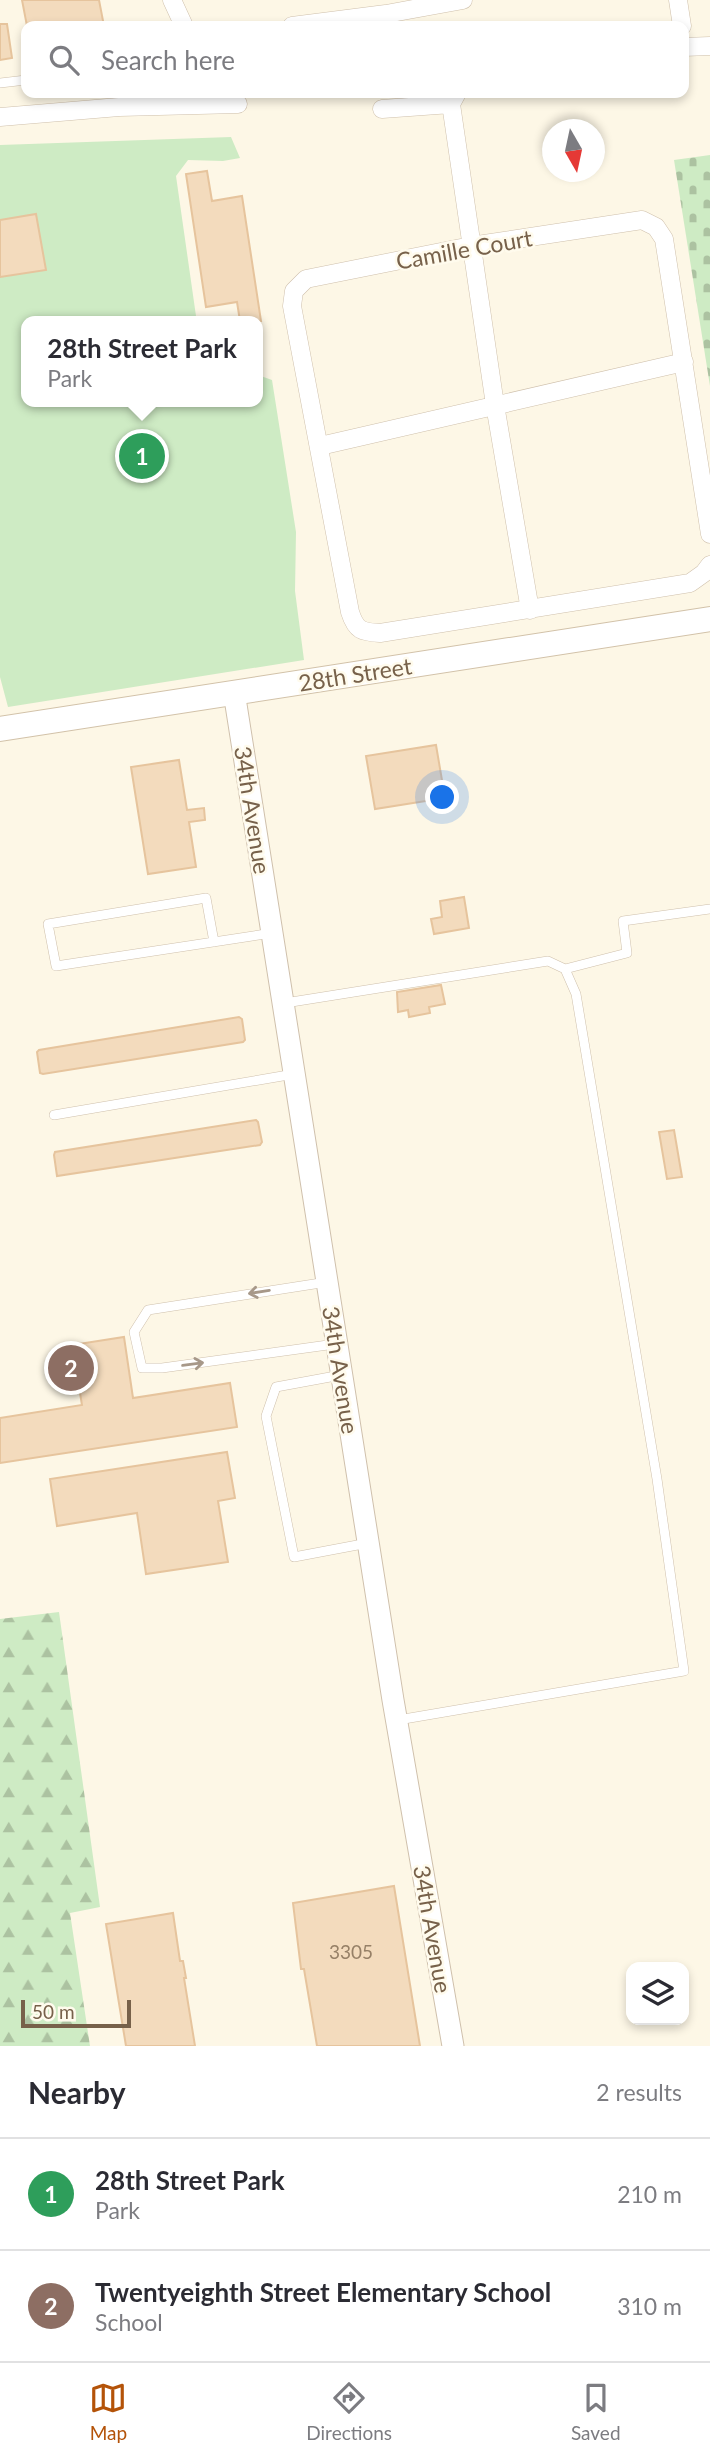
<!DOCTYPE html>
<style>
:root{--surface:#fff;--page:#f2f2f3;--text:#2b2b33;--muted:#7c7c81;--line:#e1e1e2;--accent:#b45309}
body{margin:0;font-family:Lato,sans-serif;background:var(--page);color:var(--text)}
.controls{position:absolute;right:21px;bottom:21px;display:grid;overflow:hidden;border-radius:14px;box-shadow:0 4px 10px #0003}
.controls button{width:63px;height:63px;display:grid;place-items:center;padding:0;border:0;border-bottom:2px solid var(--line);background:var(--surface);color:var(--text);font:35px sans-serif}
.compass{position:absolute;left:542px;top:119px;width:63px;height:63px;border-radius:50%;background:var(--surface);box-shadow:0 4px 10px #0003;rotate:171deg}
.scale{position:absolute;left:21px;bottom:18px;width:110px;box-sizing:border-box;padding-left:7px;border:4px solid #77614a;border-top:0;font-size:19px;line-height:24px;white-space:nowrap;color:#77614a;-webkit-text-stroke:5px #fffbed;paint-order:stroke}
.you{position:absolute;left:443px;top:798px;width:24px;height:24px;margin:-18px;border:5px solid #fff;border-radius:50%;background:#1a73e8;box-shadow:0 0 0 10px #1a73e833}
.badge{display:grid;place-items:center;width:46px;height:46px;border-radius:50%;background:var(--accent);color:#fff;font-size:23px;font-weight:700}
.pin{position:absolute;translate:-50% -50%;border:4px solid #fff;box-shadow:0 2px 7px #0006}
.popup{position:absolute;left:21px;top:316px;width:242px;height:91px;box-sizing:border-box;display:grid;place-content:center;border-radius:14px;background:var(--surface);filter:drop-shadow(0 2px 5px #0005);font-size:23px;white-space:nowrap;color:var(--muted)}
.popup b{font-size:26px;color:var(--text)}
.popup::after{content:'';position:absolute;left:50%;top:100%;margin-left:-14px;border:14px solid transparent;border-top-color:var(--surface)}
.list{margin:0;padding:0;list-style:none}
h2{display:flex;justify-content:space-between;align-items:center;height:91px;margin:0;padding:0 28px;font-size:30px}
h2 small{font-size:23px;font-weight:400;color:var(--muted)}
.list li{display:grid;grid-template-columns:46px 1fr auto;gap:21px;align-items:center;box-sizing:border-box;height:112px;padding:0 28px;border-top:2px solid var(--line)}
.list b{display:block;font-size:26px;white-space:nowrap}
.list p{margin:0;font-size:23px;white-space:nowrap;color:var(--muted)}
.list em{font-size:23px;font-style:normal;color:var(--muted)}
.icon{flex:none;width:38px;height:38px;fill:none;stroke:currentColor;stroke-width:2;stroke-linecap:round;stroke-linejoin:round}
.map{position:relative;flex:none;width:710px;height:2046px;overflow:hidden}
.search{position:absolute;background:var(--surface);box-shadow:0 4px 10px #0003;left:21px;right:21px;top:21px;height:77px;display:flex;align-items:center;gap:18px;box-sizing:border-box;padding:0 24px;border-radius:14px;color:var(--muted);font-size:26px}
.sheet{height:315px;background:var(--surface)}
nav{display:flex;justify-content:space-around;align-items:center;box-sizing:border-box;height:98px;border-top:2px solid var(--line);background:var(--surface);font-size:19px;color:var(--muted)}
nav a{display:grid;justify-items:center;gap:4px}
nav .on{color:var(--accent)}
.map>svg:first-child{display:block}
.forest{fill:url(#forest-firs)}
.cemetery{fill:url(#cemetery-stones)}
.park{fill:#ceebc4}
.building{fill:#f3dbbd;stroke:#e6c49d;stroke-width:2}
.lines{fill:none;stroke-linecap:round;stroke-linejoin:round}
.service-casing{stroke:#cfc0ac;stroke-width:10}
.minor-casing{stroke:#cfc0ac;stroke-width:19}
.tertiary-casing{stroke:#cfc0ac;stroke-width:23}
.secondary-casing{stroke:#d2c2a9;stroke-width:26}
.service{stroke:#fff;stroke-width:9}
.minor{stroke:#fff;stroke-width:18}
.tertiary{stroke:#fff;stroke-width:21}
.secondary{stroke:#fff;stroke-width:24}
.oneway{stroke:#a79889}
.labels{text-anchor:middle;dominant-baseline:central;stroke-width:5;stroke-linejoin:round;paint-order:stroke}
.number-label{font-size:19px;fill:#968067}
.street-label{font-size:23px;fill:#77614a;stroke:#fffbed}
</style>
<div class="map">
<svg width="710" height="2046" viewBox="0 0 710 2046">
<defs>
<pattern id="forest-firs" width="22" height="20" patternUnits="userSpaceOnUse" patternTransform="scale(1.75)"><rect width="22" height="20" fill="#ceebc4"/><path d="M5 1l3.5 6h-7zM16 11l3.5 6h-7z" fill="#acc2a1"/></pattern>
<pattern id="cemetery-stones" width="16" height="16" patternUnits="userSpaceOnUse" patternTransform="scale(1.75)"><rect width="16" height="16" fill="#ceebc4"/><path d="M2 7V4a2 2 0 0 1 4 0v3zM10 15v-3a2 2 0 0 1 4 0v3z" fill="#acc2a1"/></pattern>
</defs>
<rect width="100%" height="100%" fill="#fdf7e6"/>
<!-- forest -->
<path class="forest" d="M59 1612 100 1907 70 1913 90 2046H0V1619Z"/>
<!-- cemetery -->
<path class="cemetery" d="M710 155V386L674 160Z"/>
<!-- park -->
<path class="park" d="M231 137 240 158 223 161 188 160 176 176 196 316 201 321H26V402H258V375L272 380 296 532 295 591 304 660 8 707 0 677V145Z"/>
<!-- building -->
<path class="building" d="M22 0H99L104 26H27Z
M0 24H7L12 58 0 60Z
M207 171 212 201 242 196 261 321H240L237 302 206 307 186 174Z
M36 214 46 270 0 277V220Z
M436 745 445 798 375 809 366 756Z
M179 760 187 810 204 808 205 820 189 822 196 867 148 874 131 767Z
M464 897 469 928 434 934 431 919 442 917 440 901Z
M441 985 445 1004 429 1007 430 1013 409 1017 408 1010 398 1012 397 992Z
M239 1017 242 1019 245 1040 243 1042 43 1074 40 1073 37 1052 39 1050Z
M256 1120 258 1122 262 1142 260 1145 57 1176 54 1155 55 1152Z
M674 1130 682 1177 667 1179 659 1132Z
M124 1337 133 1398 230 1383 237 1427 0 1463V1418L82 1405 72 1345Z
M227 1452 235 1498 218 1501 228 1562 146 1574 137 1513 57 1526 50 1479Z
M394 1886 420 2046H317L304 1969H301L293 1903Z
M173 1913 180 1961H183L186 1978H184L195 2046H126L106 1924Z"/>
<g class="lines">
<defs>
<path id="service" d="M0 83 26 80
M127 93 135 107
M214 942 206 898 48 924 56 966 272 933
M565 969 627 953 623 921 710 909
M285 1003 548 961 565 969 576 994 657 1479 684 1671 398 1720
M54 1115 294 1074
M327 1282 148 1310 134 1332 142 1368H162L335 1344
M341 1375 276 1387 266 1416 294 1557 368 1543"/>
<path id="minor" d="M172 0 184 26
M678 0 682 26
M292 26 386 14 463 0
M684 47 710 46
M451 104 495 405 530 610
M382 109 451 104 457 93
M0 117 119 107 238 104
M320 446 684 362
M710 534 664 239 656 227 642 220 471 246 306 279 294 291 292 306 350 612C356 631 362 632 380 633L690 583 704 573 710 565"/>
<path id="tertiary" d="M234 692 393 1700 453 2046"/>
<path id="secondary" d="M0 729 710 619"/>
</defs>
<!-- service casing -->
<use href="#service" class="service-casing"/>
<!-- minor casing -->
<use href="#minor" class="minor-casing"/>
<!-- tertiary casing -->
<use href="#tertiary" class="tertiary-casing"/>
<!-- secondary casing -->
<use href="#secondary" class="secondary-casing"/>
<!-- service -->
<use href="#service" class="service"/>
<!-- minor -->
<use href="#minor" class="minor"/>
<!-- tertiary -->
<use href="#tertiary" class="tertiary"/>
<!-- secondary -->
<use href="#secondary" class="secondary"/>
</g>
<!-- one-way arrows -->
<defs><path id="oneway-shaft" d="M-6 0H5M1.5-3L5.5 0L1.5 3" fill="none" stroke-width="1.6" stroke-linecap="round" stroke-linejoin="round" transform="scale(1.75)"/></defs>
<g class="oneway">
<use href="#oneway-shaft" transform="translate(259 1292) rotate(171)"/>
<use href="#oneway-shaft" transform="translate(193 1364) rotate(-8)"/>
</g>
<g class="labels">
<!-- number labels -->
<g class="number-label">
<text x="351" y="1951">3305</text>
</g>
<!-- street labels -->
<g class="street-label">
<text transform="translate(464 249) rotate(-10)">Camille Court</text>
<text transform="translate(355 674) rotate(-9)">28th Street</text>
<text transform="translate(253 810) rotate(81)">34th Avenue</text>
<text transform="translate(341 1370) rotate(81)">34th Avenue</text>
<text transform="translate(433 1929) rotate(80)">34th Avenue</text>
</g>
</g>
</svg>
<div class="controls">
<button><svg class="icon" aria-label="layers" viewBox="0 0 24 24"><path d="M12 4l9 5-9 5-9-5zM3 14l9 5 9-5"/></svg></button>
</div>
<svg class="compass" viewBox="-18 -18 36 36"><path d="M0-13l5 13h-10z" fill="#e53935"/><path d="M0 13l5-13h-10z" fill="#7c7c81"/></svg>
<div class="scale">50 m</div>
<div class="you"></div>
<div class="pin badge" style="left:142px;top:456px;background:#2e9e5b">1</div>
<div class="popup"><b>28th Street Park</b>Park</div>
<div class="pin badge" style="left:71px;top:1368px;background:#8d6e63">2</div>
<div class="search"><svg class="icon" aria-label="search" viewBox="0 0 24 24"><circle cx="10" cy="10" r="6"/><path d="M15 15l6 6"/></svg>Search here</div>
</div>
<section class="sheet">
<h2>Nearby<small>2 results</small></h2>
<ul class="list">
<li><span class="badge" style="background:#2e9e5b">1</span><div><b>28th Street Park</b><p>Park</p></div><em>210 m</em></li>
<li><span class="badge" style="background:#8d6e63">2</span><div><b>Twentyeighth Street Elementary School</b><p>School</p></div><em>310 m</em></li>
</ul>
</section>
<nav>
<a class="on"><svg class="icon" aria-label="map" viewBox="0 0 24 24"><path d="M3 6l6-2 6 2 6-2v14l-6 2-6-2-6 2zM9 4v14M15 6v14"/></svg>Map</a>
<a><svg class="icon" aria-label="directions" viewBox="0 0 24 24"><path d="M12 3l9 9-9 9-9-9zM9 14v-3h6M13 9l2 2-2 2"/></svg>Directions</a>
<a><svg class="icon" aria-label="saved" viewBox="0 0 24 24"><path d="M7 4h10v16l-5-4-5 4z"/></svg>Saved</a>
</nav>
